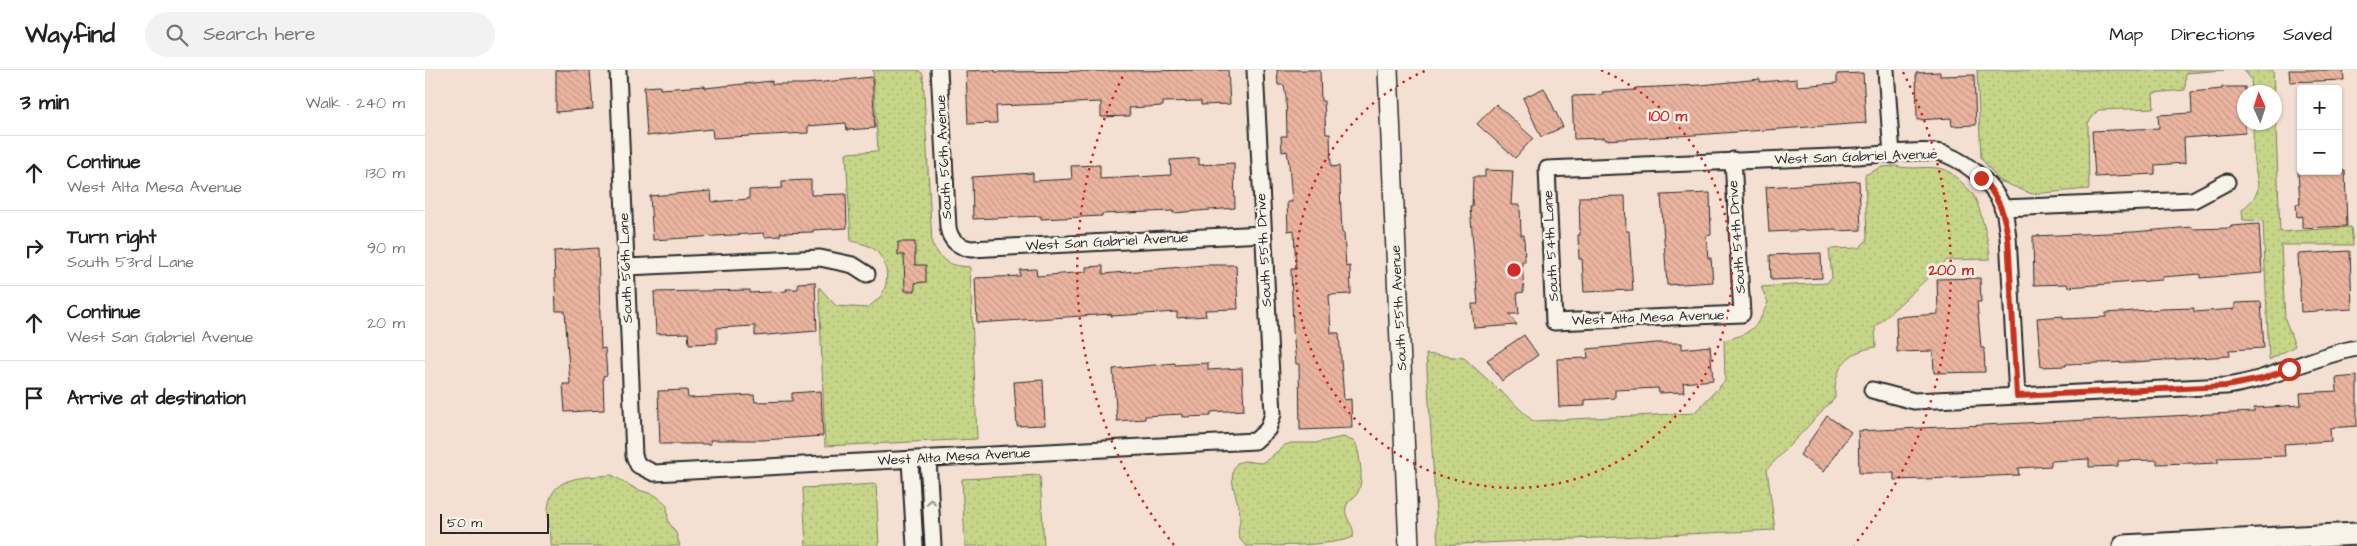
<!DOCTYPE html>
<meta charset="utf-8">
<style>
:root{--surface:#fff;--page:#f2f2f2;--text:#222;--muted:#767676;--line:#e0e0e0}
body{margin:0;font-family:"Architects Daughter",sans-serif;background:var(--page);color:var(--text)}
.controls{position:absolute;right:15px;top:15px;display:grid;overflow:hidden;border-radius:5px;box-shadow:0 1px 4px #0004}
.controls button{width:45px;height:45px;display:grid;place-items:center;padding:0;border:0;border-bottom:1px solid var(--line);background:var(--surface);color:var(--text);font:25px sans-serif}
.compass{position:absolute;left:1812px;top:15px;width:45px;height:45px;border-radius:50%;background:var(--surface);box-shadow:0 1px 4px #0004;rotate:357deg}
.scale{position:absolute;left:15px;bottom:12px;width:109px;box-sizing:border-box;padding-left:5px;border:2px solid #2b2b2b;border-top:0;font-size:14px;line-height:18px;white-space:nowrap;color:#2b2b2b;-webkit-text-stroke:4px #f7f3e8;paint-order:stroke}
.stop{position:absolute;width:15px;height:15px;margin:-11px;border:4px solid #c8321e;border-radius:50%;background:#fff}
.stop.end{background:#c8321e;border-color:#fff;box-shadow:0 1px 5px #0008}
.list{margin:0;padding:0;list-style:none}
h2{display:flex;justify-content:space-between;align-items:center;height:65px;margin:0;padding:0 20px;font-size:21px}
h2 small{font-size:16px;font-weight:400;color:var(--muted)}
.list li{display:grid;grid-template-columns:32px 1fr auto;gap:15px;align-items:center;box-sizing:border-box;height:75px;padding:0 20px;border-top:1px solid var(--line)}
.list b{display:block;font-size:19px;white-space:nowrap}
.list p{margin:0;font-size:16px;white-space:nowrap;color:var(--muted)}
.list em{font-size:16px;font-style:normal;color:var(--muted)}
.icon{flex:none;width:28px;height:28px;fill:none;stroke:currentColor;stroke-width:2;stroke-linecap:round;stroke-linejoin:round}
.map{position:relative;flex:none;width:1932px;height:476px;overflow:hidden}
header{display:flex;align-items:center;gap:30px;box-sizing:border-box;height:70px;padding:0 25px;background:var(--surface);border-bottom:1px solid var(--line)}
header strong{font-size:24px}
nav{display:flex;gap:28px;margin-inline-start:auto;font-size:18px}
.search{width:350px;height:45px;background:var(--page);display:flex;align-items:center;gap:12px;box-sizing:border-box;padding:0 18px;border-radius:28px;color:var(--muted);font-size:19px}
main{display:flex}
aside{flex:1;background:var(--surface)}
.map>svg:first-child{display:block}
.green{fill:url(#green-dots);stroke:#79805a}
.building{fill:url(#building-back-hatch);stroke:#2b2b2b}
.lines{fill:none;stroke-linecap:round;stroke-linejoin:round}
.minor-casing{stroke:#2b2b2b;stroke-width:19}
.tertiary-casing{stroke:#2b2b2b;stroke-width:22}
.secondary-casing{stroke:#2b2b2b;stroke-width:25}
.minor{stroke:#f7f3e8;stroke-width:15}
.tertiary{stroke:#f7f3e8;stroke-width:19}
.secondary{stroke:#f7f3e8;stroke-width:21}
.oneway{stroke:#918f8a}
.route{stroke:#c8321e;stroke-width:6}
.ring{fill:none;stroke:#d62828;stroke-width:2.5;stroke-dasharray:2.5 5}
.labels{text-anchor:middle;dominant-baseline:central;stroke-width:5;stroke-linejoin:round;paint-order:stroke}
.street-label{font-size:14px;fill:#2b2b2b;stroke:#f7f3e8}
.centre{fill:#d62828;stroke:#f7f3e8;stroke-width:2.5}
.ring-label{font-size:15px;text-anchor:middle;font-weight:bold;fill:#d62828;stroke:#f7f3e8;stroke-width:5;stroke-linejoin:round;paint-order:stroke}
</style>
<header>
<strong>Wayfind</strong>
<div class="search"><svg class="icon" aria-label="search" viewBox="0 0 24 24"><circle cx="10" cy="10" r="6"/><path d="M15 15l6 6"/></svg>Search here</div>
<nav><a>Map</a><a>Directions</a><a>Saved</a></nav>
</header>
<main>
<aside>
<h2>3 min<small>Walk · 240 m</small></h2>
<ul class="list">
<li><svg class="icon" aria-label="ahead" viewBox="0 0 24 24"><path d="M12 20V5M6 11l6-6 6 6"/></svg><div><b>Continue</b><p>West Alta Mesa Avenue</p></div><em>130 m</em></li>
<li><svg class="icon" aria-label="right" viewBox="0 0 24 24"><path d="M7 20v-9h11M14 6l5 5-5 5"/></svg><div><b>Turn right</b><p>South 53rd Lane</p></div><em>90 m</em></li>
<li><svg class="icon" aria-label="ahead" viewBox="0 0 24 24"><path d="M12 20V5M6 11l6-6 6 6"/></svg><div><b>Continue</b><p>West San Gabriel Avenue</p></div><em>20 m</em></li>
<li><svg class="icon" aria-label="arrive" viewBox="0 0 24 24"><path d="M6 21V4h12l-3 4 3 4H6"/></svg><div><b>Arrive at destination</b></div></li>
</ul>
</aside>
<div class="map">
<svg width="1932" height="476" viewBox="0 0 1932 476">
<defs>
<pattern id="green-dots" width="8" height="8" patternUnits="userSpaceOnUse" patternTransform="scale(1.25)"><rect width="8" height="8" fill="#c7d589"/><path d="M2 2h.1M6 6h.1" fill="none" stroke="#abb776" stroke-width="1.8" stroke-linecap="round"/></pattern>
<pattern id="building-back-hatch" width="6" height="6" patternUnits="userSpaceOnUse" patternTransform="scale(1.25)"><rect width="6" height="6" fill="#eab49f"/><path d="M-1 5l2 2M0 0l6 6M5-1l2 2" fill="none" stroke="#c99b89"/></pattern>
</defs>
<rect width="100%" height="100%" fill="#f3e0d2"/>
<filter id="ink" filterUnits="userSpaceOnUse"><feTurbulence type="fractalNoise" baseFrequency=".02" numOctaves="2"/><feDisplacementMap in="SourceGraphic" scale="10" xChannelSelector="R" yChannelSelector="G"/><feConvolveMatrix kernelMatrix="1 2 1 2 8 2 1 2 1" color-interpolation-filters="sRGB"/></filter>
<g filter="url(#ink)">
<!-- green -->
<path class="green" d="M448 0H493L498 4 507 174C519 193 522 195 545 197L552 369 400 376 394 217 411 236 443 238C446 234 452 231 455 227 467 211 462 187 446 177 440 174 433 173 426 171L421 83 453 81Z
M1552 0H1799L1761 3 1760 20 1728 23 1729 38 1673 40 1663 53 1664 119 1607 124 1575 111 1556 88Z
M1819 0H1848L1849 22H1827L1826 9Z
M1850 34 1855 162 1926 157 1928 175H1856L1860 249 1870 276 1844 290 1838 151 1818 150 1817 140C1839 121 1833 117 1829 92 1827 79 1829 65 1828 53L1850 52Z
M1471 96C1488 101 1504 94 1521 100 1526 102 1547 121 1549 126 1555 137 1565 176 1565 189L1522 190 1450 257 1451 277C1420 282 1409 298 1410 328L1342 399 1350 460 1013 475 1001 284 1039 288 1108 351 1269 343 1300 311 1299 270C1325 265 1333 257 1343 232L1336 217 1402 213 1407 207 1404 179 1434 178 1442 170 1440 105 1457 97Z
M918 367 930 372C935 383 939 411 933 422 930 428 922 431 921 437 918 449 931 455 928 467 909 476 846 476 822 476 818 474 816 471 814 467 812 461 815 454 815 447 815 429 800 410 812 393L819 391 836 393 842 390 860 375 866 373H890Z
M187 405 211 419 230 425 238 431 242 436 243 451 251 463 255 476H126C127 465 123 455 123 445 122 404 157 408 187 405Z
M615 405 619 476H540L537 409Z
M451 414 454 476H381L378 418Z"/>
<!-- building -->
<path class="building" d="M131 0H165L168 39 131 42Z
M570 0V2L803 0 805 34 776 35V31L738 32V36L704 38 705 46 676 47V32L571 36 572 53 543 54 541 1Z
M852 0H895L896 31H899L901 64H905L906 97 914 96 917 163H919L921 197 925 196 926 224 904 225 906 263H914L919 330 926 329 927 358 875 360 874 294H871L868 260 866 199H871L869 160 863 161 862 132H867L864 94 862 81 857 82 856 66H862L861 27 859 15H853Z
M1864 0H1918L1919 10 1865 12Z
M1515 2V6L1549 5 1551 55 1527 56 1526 48 1492 50 1491 3Z
M1438 3 1441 53 1269 65 1180 70V68L1149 69 1147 26 1178 25 1177 22 1210 20V18L1276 15 1335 9V12L1372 9V16L1412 13V4Z
M447 7 450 58 422 60 421 53 383 56V63L288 68 287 59 222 66 219 17 235 16V19L280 16V18L347 11V14H380Z
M1797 17H1820V63L1759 68 1760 93 1730 95V104L1670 107 1667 61 1734 58 1733 45 1767 43 1766 22 1797 19Z
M1119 18 1138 57 1116 67 1098 28Z
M1071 34 1108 68 1090 88 1052 54Z
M774 88V95L809 93 810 138 748 143V141L677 144V146L616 149V146L548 149 547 107 608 103V111L647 109 646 96 675 95V109L746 105 745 90Z
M1060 100 1088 101 1086 135H1095L1096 165H1099L1100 192H1097L1099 222 1092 223 1094 244H1084L1092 255 1049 258 1047 234H1053L1045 137H1047L1048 107H1060Z
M1873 101H1920L1922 156 1877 158V146L1872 147 1871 134H1875Z
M386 110V125L421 124 422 158 388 160V162L355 163V166L340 167 339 163 228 170 225 126 286 121 287 132 324 129V120L357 118V111Z
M1434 111 1436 160 1411 161V159L1344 162 1341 117Z
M1285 123 1286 165 1281 166 1283 188H1286L1288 212 1242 215 1236 125Z
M1200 126 1201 161H1204L1208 220 1159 222 1157 189H1154L1153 165H1155L1154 127Z
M1834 154 1837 203 1775 208V204L1737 207V210L1643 217 1642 214 1609 215 1608 166 1708 162 1767 157 1768 159 1806 158V156Z
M473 172H490V195H501V212L490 213V221H480L479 185H473Z
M173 178 176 279 180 278 182 305 178 306 179 340 140 342 138 314H145L140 241H131L129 181Z
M1925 181 1927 239 1876 242 1873 184Z
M1396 183 1397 208 1346 210 1345 185Z
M779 195H811L813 239 780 240 781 246 752 248V242L686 246V244L552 253 550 208 595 206V200L611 199 612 206 661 202V197L678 196V204Z
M1555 208 1556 232H1552L1556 278H1559L1560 302 1509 303 1508 281 1472 282 1471 247 1513 244 1512 209Z
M390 212 392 261 330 266V256L292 258V273L264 274 263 263 231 264 229 222 325 220V223L362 221 361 219H373V213Z
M1836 232 1839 278 1804 280 1805 286 1708 292 1641 294V296L1616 297 1612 248 1638 246V249L1681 247V243L1738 239 1769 238V242L1810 239V233Z
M1099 265 1113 285 1077 311 1062 290Z
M1232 273H1257V279L1285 276 1288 310 1258 313 1259 322 1234 323 1233 318 1190 320V328L1160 330V336L1134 337 1132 289 1163 288 1162 279Z
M750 293V295L783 293V300L817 298 819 340 786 342V346L758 347V344L720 346V349L692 351 688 299Z
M1932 306V356L1905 358 1906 371 1859 374 1860 386 1793 388V393L1768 394V393L1732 394V390L1693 391V396L1664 397V389L1626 391V396L1593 398 1594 405 1500 409 1469 410V403H1434L1433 361 1829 342V338L1876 335 1875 323 1912 321 1911 308Z
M618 310 620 355 592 356 589 312Z
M262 320 263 328 329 325 330 332 367 331V323L396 321 398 366 338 370H285L286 374H235L233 321Z
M1402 346 1426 362 1398 402 1375 385Z"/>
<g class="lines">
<defs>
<path id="minor" d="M193 0 209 386 213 395 229 403 830 371 843 359 848 344 830 0
M514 0 523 157C525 171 533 176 546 179L838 164
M1461 0 1467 85
M1308 90 1317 244 1129 252 1122 99C1226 94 1330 90 1433 86 1454 85 1503 78 1520 84 1545 94 1574 118 1580 145 1581 152 1582 160 1583 167L1592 326
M1577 138 1768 130 1802 112
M202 197 395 188 428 195 442 204
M1447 320 1489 331 1801 316C1847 310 1887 286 1932 278
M503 389 508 476
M485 390 490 476"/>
<path id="tertiary" d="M963 0 984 476"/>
<path id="secondary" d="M1699 476 1932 464"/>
</defs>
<!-- minor casing -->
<use href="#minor" class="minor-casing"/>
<!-- tertiary casing -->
<use href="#tertiary" class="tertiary-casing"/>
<!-- secondary casing -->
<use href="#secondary" class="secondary-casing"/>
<!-- minor -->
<use href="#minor" class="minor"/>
<!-- tertiary -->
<use href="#tertiary" class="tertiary"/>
<!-- secondary -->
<use href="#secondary" class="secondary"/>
</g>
<!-- one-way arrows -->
<defs><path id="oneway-chevron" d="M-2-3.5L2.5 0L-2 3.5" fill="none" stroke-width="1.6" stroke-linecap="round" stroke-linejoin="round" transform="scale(1.25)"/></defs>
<use class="oneway" href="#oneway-chevron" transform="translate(506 432) rotate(-93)"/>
</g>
<g class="lines" filter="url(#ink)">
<!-- route -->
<path class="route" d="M1556 108C1574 127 1579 143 1583 167L1592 326 1801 316 1837 309 1864 299"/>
</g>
<!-- distance rings -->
<g class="ring">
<path d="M1176 0A218 218 0 1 1 1002 0"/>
<path d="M749 475A437 437 0 0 1 700 2M1478 2A437 437 0 0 1 1429 475"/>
</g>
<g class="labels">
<!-- street labels -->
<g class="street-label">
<text transform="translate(519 87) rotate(-93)">South 56th Avenue</text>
<text transform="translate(1431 87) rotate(-2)">West San Gabriel Avenue</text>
<text transform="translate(1312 167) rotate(-94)">South 54th Drive</text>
<text transform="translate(682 172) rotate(-3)">West San Gabriel Avenue</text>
<text transform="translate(1126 176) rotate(-93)">South 54th Lane</text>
<text transform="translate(839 180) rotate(-93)">South 55th Drive</text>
<text transform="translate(201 198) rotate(-92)">South 56th Lane</text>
<text transform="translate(974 238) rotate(-93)">South 55th Avenue</text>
<text transform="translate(1223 248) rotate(-2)">West Alta Mesa Avenue</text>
<text transform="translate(529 387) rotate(-3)">West Alta Mesa Avenue</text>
</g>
</g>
<circle cx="1089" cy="200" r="8" class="centre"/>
<g class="ring-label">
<text x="1243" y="51">100 m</text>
<text x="1526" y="205">200 m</text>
</g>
</svg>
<div class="controls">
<button>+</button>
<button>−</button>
</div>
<svg class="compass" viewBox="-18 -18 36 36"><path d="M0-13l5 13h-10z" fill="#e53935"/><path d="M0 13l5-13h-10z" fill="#767676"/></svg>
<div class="scale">50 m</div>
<div class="stop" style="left:1864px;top:299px"></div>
<div class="stop end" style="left:1556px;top:108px"></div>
</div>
</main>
